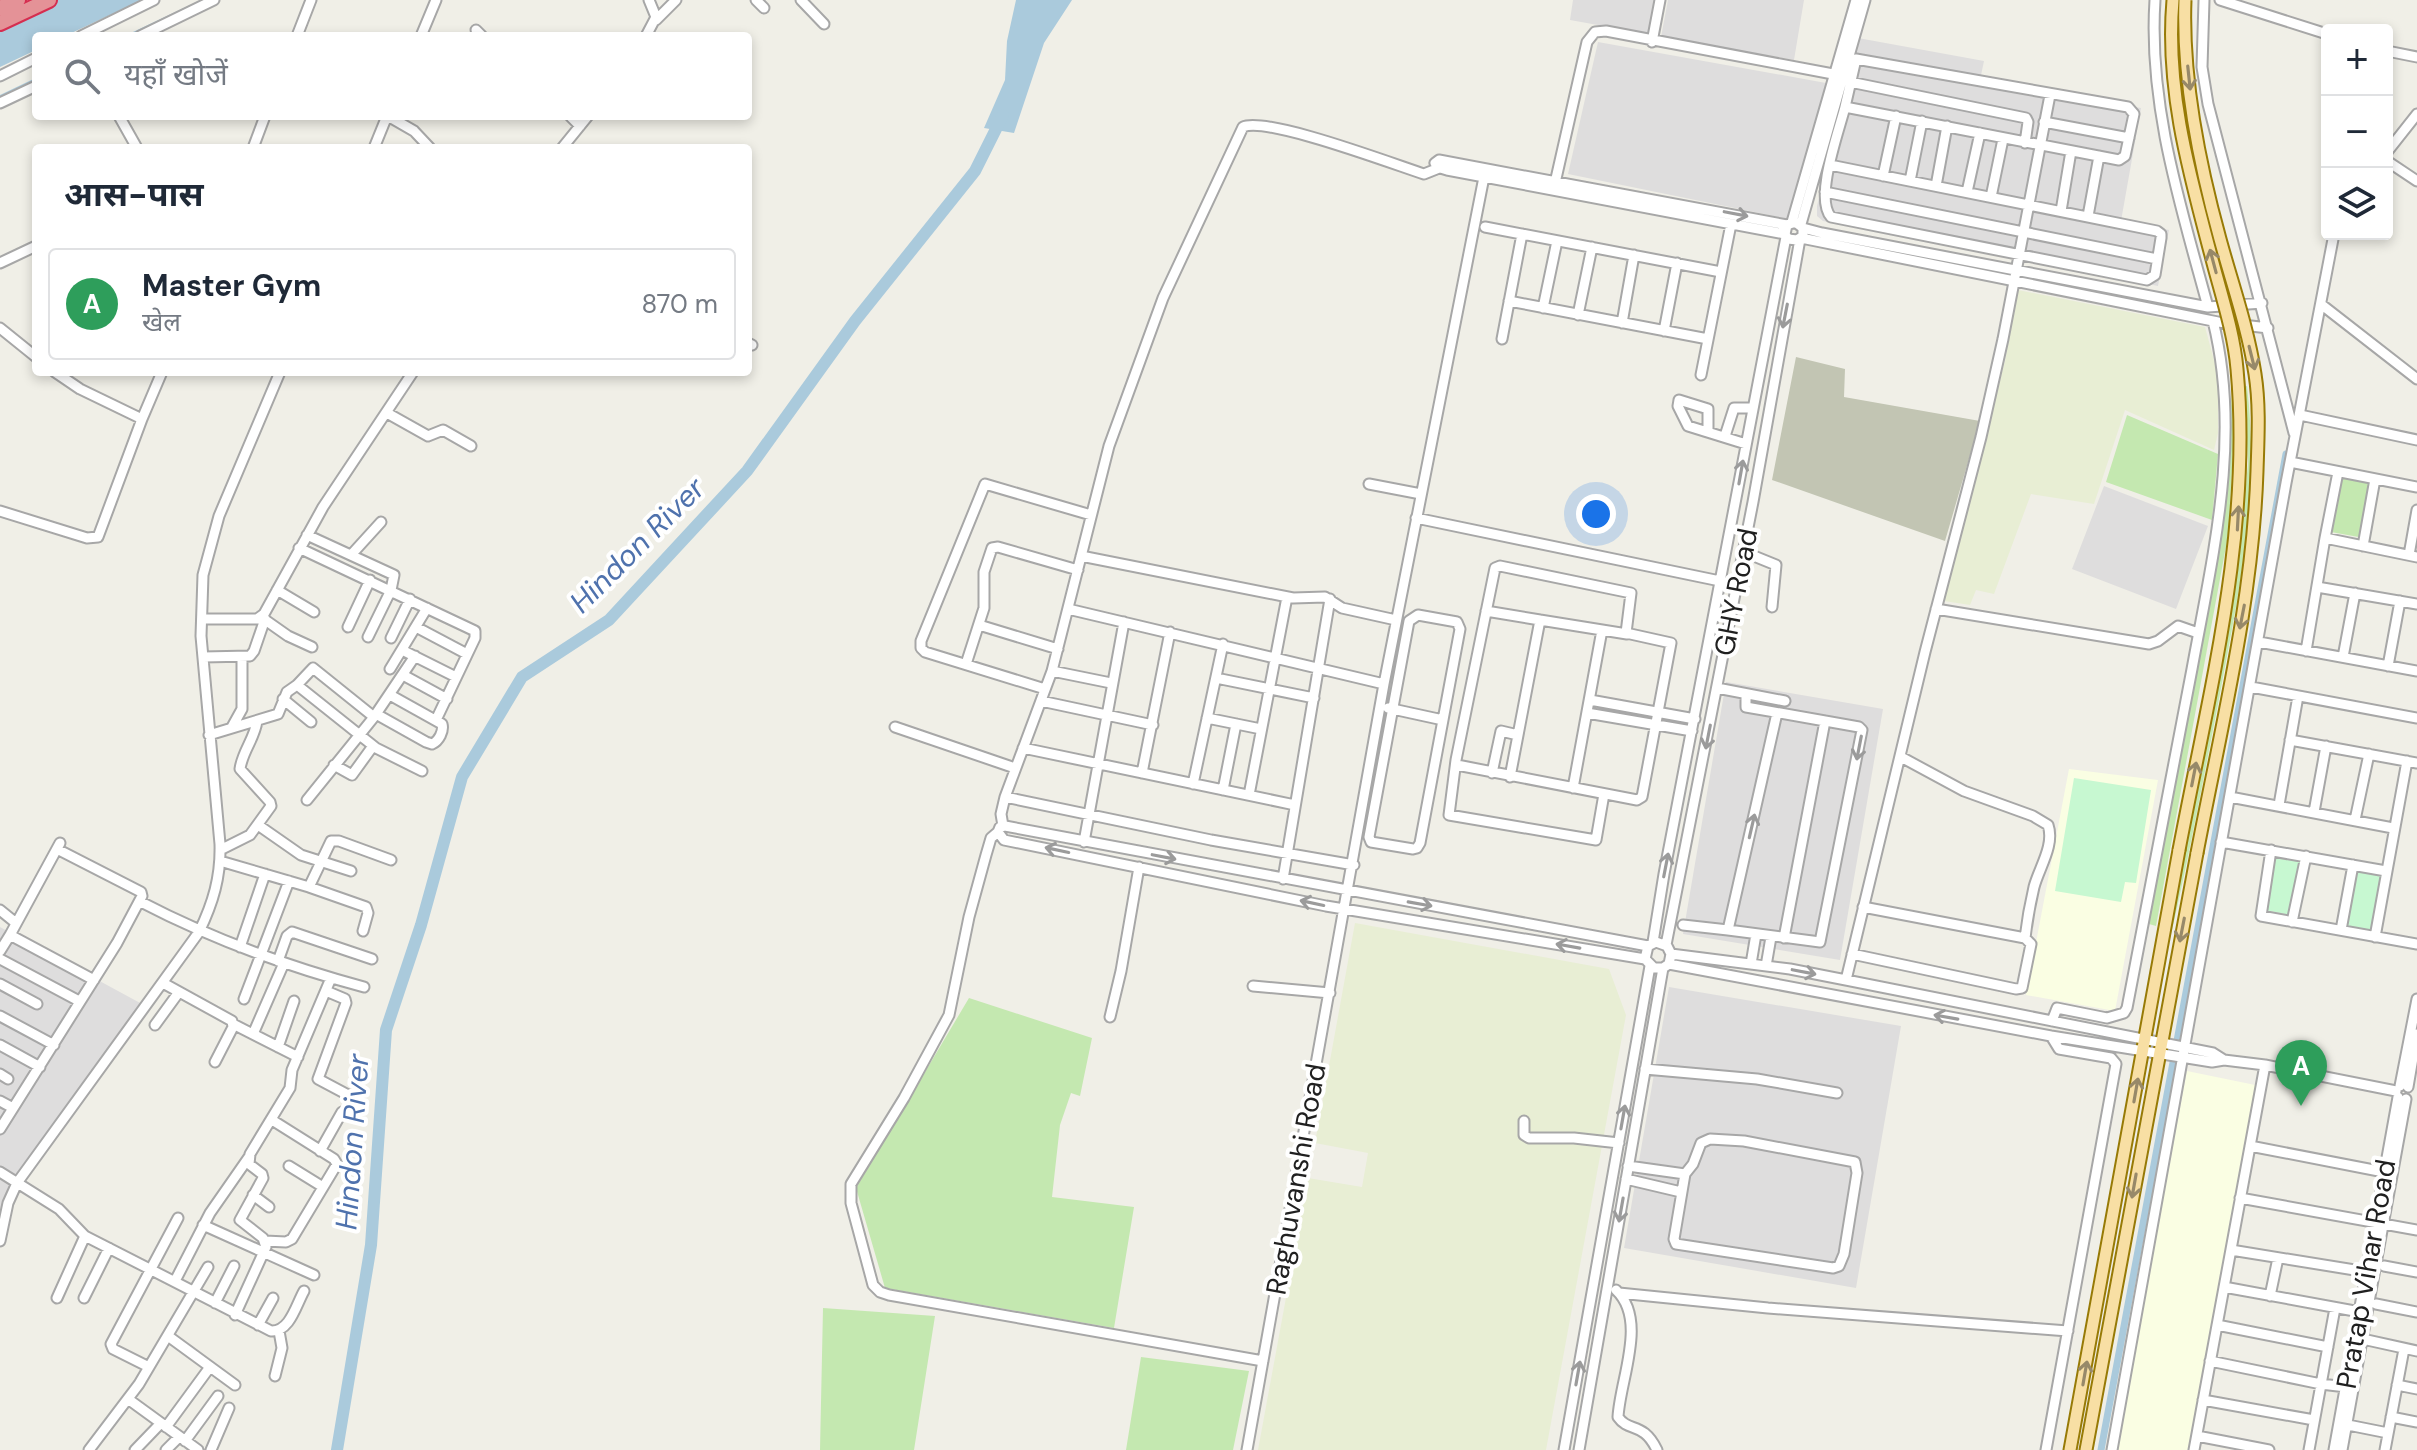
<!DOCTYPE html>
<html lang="hi">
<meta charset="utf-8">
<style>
:root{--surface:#fff;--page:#f2f2f3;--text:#1f2937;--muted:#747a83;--line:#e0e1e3;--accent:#c92208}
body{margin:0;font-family:"DM Sans","Noto Sans Devanagari",sans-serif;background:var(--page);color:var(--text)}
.controls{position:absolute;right:24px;top:24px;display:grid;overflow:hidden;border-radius:8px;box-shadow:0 4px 12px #0003}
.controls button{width:72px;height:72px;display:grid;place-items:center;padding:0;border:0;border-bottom:2px solid var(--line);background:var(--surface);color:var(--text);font:40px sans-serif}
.you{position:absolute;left:1596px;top:514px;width:28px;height:28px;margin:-20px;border:6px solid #fff;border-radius:50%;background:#1a73e8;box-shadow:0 0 0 12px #1a73e833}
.badge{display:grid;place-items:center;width:52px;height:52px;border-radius:50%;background:var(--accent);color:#fff;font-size:26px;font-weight:700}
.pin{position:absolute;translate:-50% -66px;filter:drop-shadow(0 2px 4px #0008)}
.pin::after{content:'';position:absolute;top:42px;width:28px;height:24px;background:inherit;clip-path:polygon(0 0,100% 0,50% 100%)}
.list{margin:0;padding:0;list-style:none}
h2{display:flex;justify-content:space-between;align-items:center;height:104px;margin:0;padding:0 32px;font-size:34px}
h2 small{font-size:26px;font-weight:400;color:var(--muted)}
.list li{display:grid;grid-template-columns:52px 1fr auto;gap:24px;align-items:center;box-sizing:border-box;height:112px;margin:0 16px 16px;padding:0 16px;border:2px solid var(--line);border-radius:8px}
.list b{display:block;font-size:30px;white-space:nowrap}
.list p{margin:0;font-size:26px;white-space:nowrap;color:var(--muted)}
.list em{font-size:26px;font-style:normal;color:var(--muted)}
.icon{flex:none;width:44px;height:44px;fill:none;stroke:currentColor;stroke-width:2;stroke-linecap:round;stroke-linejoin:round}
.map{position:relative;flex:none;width:2417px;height:1450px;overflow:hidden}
.search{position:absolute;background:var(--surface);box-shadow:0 4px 12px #0003;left:32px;top:32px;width:720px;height:88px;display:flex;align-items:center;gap:20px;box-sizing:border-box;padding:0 28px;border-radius:8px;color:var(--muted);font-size:30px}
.panel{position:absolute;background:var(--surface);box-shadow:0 4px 12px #0003;left:32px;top:144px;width:720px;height:232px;border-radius:8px}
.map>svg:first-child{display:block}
.residential{fill:#dedddd}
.education{fill:#fafee3}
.construction{fill:#c2c5b3}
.farmland{fill:#e8eed4}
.grass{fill:#c4e8b0}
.park{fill:#c7f8d1}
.water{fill:#aacadc}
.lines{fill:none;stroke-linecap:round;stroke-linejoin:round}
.stream{stroke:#aacadc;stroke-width:2}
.canal{stroke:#aacadc;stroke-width:7}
.river{stroke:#aacadc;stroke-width:12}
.minor-casing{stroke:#a7a7a7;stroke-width:13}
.major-casing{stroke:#977a06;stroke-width:15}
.highway-casing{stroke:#d52e50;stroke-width:18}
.minor{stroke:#fff;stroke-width:9}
.major{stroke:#f8dfa4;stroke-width:11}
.highway{stroke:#e49297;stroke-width:14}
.major-bridge-casing{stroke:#977a06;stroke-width:15;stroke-linecap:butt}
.major-bridge{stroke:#f8dfa4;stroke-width:11}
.oneway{stroke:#978969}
.oneway2{stroke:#9b9b9b}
.labels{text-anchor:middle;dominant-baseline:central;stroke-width:8;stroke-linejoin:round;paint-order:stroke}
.street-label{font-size:28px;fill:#202020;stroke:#fff}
.water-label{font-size:30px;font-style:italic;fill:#4f72ad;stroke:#fff}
</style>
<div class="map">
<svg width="2417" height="1450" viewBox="0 0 2417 1450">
<rect width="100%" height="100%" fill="#f0efe7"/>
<!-- residential -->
<path class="residential" d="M1573 0H1654L1648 34 1570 20Z
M1668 0H1804L1794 60 1661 37Z
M1858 38 1984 61 1980 80 2141 108 2121 221 2169 230 2158 286 1823 221 1817 216V206Z
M1598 42 1826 83 1788 219 1568 174Z
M2104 486 2208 526 2176 609 2072 569Z
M1726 682 1883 709 1840 960 1683 934Z
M0 927 142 1004 3 1200 0 1214Z
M1669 987 1901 1026 1856 1288 1624 1248Z"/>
<!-- education -->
<path class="education" d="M2069 769 2158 780 2115 1011 2026 995Z
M2187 1071 2260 1086 2191 1450H2116Z"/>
<!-- construction -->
<path class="construction" d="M1796 357 1845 369 1844 397 1980 421 1945 541 1772 480Z"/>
<!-- farmland -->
<path class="farmland" d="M2018 290 2205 327 2218 375V433L2214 450 2125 410 2094 504 2031 494 1994 594 1976 590 1970 605 1944 601 2005 361Z
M1355 923 1609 969 1626 1015 1546 1450H1258L1308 1178 1362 1187 1368 1153 1315 1143Z"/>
<!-- grass -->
<path class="grass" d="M2247 386C2260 497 2239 591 2219 699 2202 786 2186 873 2165 960L2240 551 2248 463 2244 387Z
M2231 395 2234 430 2229 530 2156 926 2149 924 2203 629 2228 458Z
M2127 415 2218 454 2212 520 2106 482Z
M2341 475 2374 481 2364 538 2331 532Z
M969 998 1092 1038 1080 1096 1071 1093 1060 1125 1052 1197 1134 1207 1114 1328 885 1288 856 1188Z
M823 1308 935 1316 914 1450H820Z
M1141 1357 1249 1371 1233 1450H1126Z"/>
<!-- park -->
<path class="park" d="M2074 778 2151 790 2136 883 2125 882 2121 902 2055 891Z
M2276 854 2302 859 2291 915 2265 910Z
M2356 870 2382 875 2371 931 2345 926Z"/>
<!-- water -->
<path class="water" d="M47 0H142L65 36H36V50L0 67V23Z
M1016 0H1072L1044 43 1014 133 984 128 1005 80 1007 41Z"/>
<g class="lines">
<!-- stream -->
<path class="stream" d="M127 36 203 0
M0 96 36 79"/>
<!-- canal -->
<path class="canal" d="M2101 1450 2286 454"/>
<!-- river -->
<path class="river" d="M337 1450 371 1245 386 1030 421 925 462 777 522 677 609 620 747 471 855 321 975 171 1003 115"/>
<defs>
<path id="minor" d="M756 0 764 8
M801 0 824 24
M2155 0C2148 105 2181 207 2208 307
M2204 0 2202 67 2208 104 2294 433
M2220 0 2327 34
M656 20 676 0
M476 30 482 36
M81 36 154 0
M140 36 214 0
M297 36 311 0
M421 36 436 0
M646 36 656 17 649 0
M1652 42 1660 0
M2387 51 2417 57
M0 76 36 58
M1850 82 2026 118 2028 122 2025 143
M0 103 36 86
M119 116 137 148
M388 116 414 131 430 148
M570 116 580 126
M2044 122 2129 138
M253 148 265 116
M374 148 387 116
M562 148 588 116
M2387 152 2417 114
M2387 161 2417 181
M1830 165 2157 231 2161 234V238L2155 275 2147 280 1831 217C1814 198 1839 131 1845 107L2119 160 2125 156 2134 114 2128 107 1856 59 1845 107
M1883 176 1896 116
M1910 181 1922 121
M1555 183 1587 42 1595 32 1606 31 1833 74
M1936 186 1947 126
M1825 192 2157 259
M1967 192 1980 133
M1991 197 2003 139
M2061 211 2071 151
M2088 216 2099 156
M1792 222 1856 0
M1801 224 1865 0
M1485 227 1721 272
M1803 228V236L1797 240 1788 239 1785 234 1787 225 1795 222 1803 228 1822 233 2208 307 2262 303
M1785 234 1447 170 1437 167 1435 163 1439 160 1787 225
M1801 238 2218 322 2268 328
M0 263 36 246
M1509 301 1708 339
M2322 305 2417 379
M1543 308 1557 241
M1578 315 1592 247
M1622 323 1634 255
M0 328 36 357
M1664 331 1677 263
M1502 339 1522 234
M748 343 752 345
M55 372 80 389 142 419
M1701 375 1731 224
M387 413 428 436 443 430 471 446
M2300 415 2417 440
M1708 431V409L1679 400 1678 406 1688 426 1746 444
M1725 436 1734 408H1752
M2290 462 2417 487
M2338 472 2325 538 2417 557
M1369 484 1421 494
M0 511 87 538 98 537 142 419 162 372
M1416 518 1720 581
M307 535 394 575 391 590 368 637
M2363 546 2375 479
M299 548 475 631V638L436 720
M1744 552 1776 565 1772 607
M351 555 381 522
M2409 555 2417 510
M1081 556 1293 598 1325 597 1342 608 1396 620
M2317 587 2417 604
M277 590 314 612
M1068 609 1384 684
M1936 609 2149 644 2158 641 2178 626 2198 633
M1486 611 1540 620 1510 777
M1418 615 1457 622 1460 629 1420 843 1417 848 1413 849 1371 842 1369 837 1409 621Z
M261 617 288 636 312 647
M202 619H257L264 614 323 507 413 372
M1540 620 1627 634
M979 625 1058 649
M348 627 370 580
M416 627 467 654
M391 638 410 599
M2259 642 2417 671
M402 650 456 677
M2306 651 2325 538
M203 657 250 656 254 651 265 619
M2343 657 2355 593
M966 664 984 608V572L992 548 998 547 1078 570
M2388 666 2400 601
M390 669 427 608
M1052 671 1111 683
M403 675 447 699
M1216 678 1314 698
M297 685 376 748 422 771
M2251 687 2417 718
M1717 688 1785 701
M1045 689 925 652 921 648V641L985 484 1091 515
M1746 694V707L1859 727 1862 730 1820 942 1728 930 1777 713
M283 699 311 722
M1590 700 1695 719
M1041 701 1153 725
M1388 708 1443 720
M1587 713 1692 731
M376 714 426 742 432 744C439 741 444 731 442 724L390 695
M1207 718 1261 729
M232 727 242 709V658
M895 727 1015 768
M209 735 278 714 287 692 297 685 313 668 374 717
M2290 740 2417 763
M1023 748 1295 805
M1901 757 1964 791 2033 816 2048 825C2055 845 2039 868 2034 887 2030 904 2027 921 2025 938
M334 765 352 775 373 746
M1457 765 1637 800 1642 797 1671 643 1626 633 1631 593 1500 566 1495 568 1456 760 1449 815 1596 840 1604 794
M1142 773 1170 632
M1492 773 1501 731 1518 735
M1193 784 1223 644
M1573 788 1602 630
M1223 790 1236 724
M1249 795 1287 597
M1005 797 1211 840 1354 865
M2230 797 2393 828
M307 800 374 717 415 656
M2279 805 2298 696
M2314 812 2326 746
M2355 820 2369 754
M258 825 301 855 351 871
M1003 826 1001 814 1005 797 1052 671 1109 446 1163 298 1243 127C1266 116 1393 164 1424 174L1439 168
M998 832 991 838 986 855 969 917 949 1015 904 1098 851 1184V1203L873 1285 880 1292 889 1295 1263 1361
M1084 842 1124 622
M2221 842 2386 871
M220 850 250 835 271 806 270 802 240 769C242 752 255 738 257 721
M2271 850 2261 916 2417 944
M220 861 309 887 366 907 368 913 363 931
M1283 879 1330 599
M309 887 331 841H339L391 860
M141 902C212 939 286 966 364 987
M0 910 16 923
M2292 922 2306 856
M1683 925 1728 930
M2341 930 2353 865
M10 935 60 843
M2375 937 2407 761
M1784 938 1825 721
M1653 942 1664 874 1786 237
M1666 945 1753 502 1800 239
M240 947 265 874
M0 951 10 935 94 980
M1671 954 1790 969 1846 980 2213 1053 2224 1060
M1852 954 2016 989 2022 988 2031 944 2025 938 1863 907
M0 959 79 1001
M1645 959 1326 906 1004 840 998 832 1000 827 1005 826 1648 946
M278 961 287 936 292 932 372 959
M1669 964 1671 954 1667 946 1656 942 1648 946 1645 959 1654 968H1663L1669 964 2051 1036 2212 1062 2224 1060 2265 1065 2396 1091
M1751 964 1756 934
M1766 966 1771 937
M1846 980 1925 652 1981 437 2003 339 2050 95
M163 983 232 1021 233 1027 215 1062
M0 984 37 1004
M1253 986 1330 993
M326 991 345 999 346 1003 318 1079 350 1096
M244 999 289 881
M0 1016 54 1045
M1110 1017 1121 971 1139 867
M2052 1021 2057 1008 2107 1018 2124 1013 2127 1008C2148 895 2171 782 2192 669 2213 554 2242 437 2213 321
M233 1024 298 1057
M155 1025 179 992
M253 1034 284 963
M0 1045 40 1067
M278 1047 294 1001
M1645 1069 1757 1079 1837 1093
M0 1074 8 1079
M2400 1086 2417 999
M2408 1087 2417 1034
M0 1101 13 1108
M1524 1121V1135L1529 1138H1574L1619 1143
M0 1129 117 943 142 896 141 892 57 849
M1710 1139 1744 1141 1855 1162 1857 1173 1844 1254 1839 1266 1833 1268 1676 1244 1674 1239 1685 1174 1693 1164 1701 1143Z
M2250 1146 2384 1172
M320 1151 342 1112
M289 1166 323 1187
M1628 1166 1685 1174
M0 1172 59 1209 85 1236 271 1331C290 1332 296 1305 304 1291
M1626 1179 1681 1192
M253 1195 269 1207
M2240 1198 2417 1230
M203 1225 314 1275
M0 1241 8 1203 17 1183 199 932C213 903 221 877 220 844L201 636 203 575 219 516 280 372
M265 1241 286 1242 292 1239 337 1164 334 1159 272 1120
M2231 1250 2367 1272
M2384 1266 2417 1272
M175 1281 210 1213 249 1157
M2224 1287 2360 1312
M1616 1290C1648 1320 1620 1379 1618 1417 1629 1433 1643 1421 1657 1450
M1619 1293 1768 1308 2068 1331
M2270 1296 2278 1258
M57 1298 85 1236
M84 1298 109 1248
M215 1303 234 1266
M2376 1304 2417 1312
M235 1315 266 1247 263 1238 240 1220 263 1178 262 1174 249 1164 250 1154 290 1088 292 1070 331 978
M258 1325 273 1298
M2217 1325 2328 1347
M168 1336 235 1385
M2358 1338 2417 1351
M2210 1361 2321 1384 2346 1387
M149 1367 113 1349 111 1344 178 1218
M275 1376 282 1348 279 1331
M2397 1385 2417 1389
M128 1399 198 1450
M2203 1400 2314 1420
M2391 1417 2417 1422
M2348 1425 2388 1433
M166 1427 210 1367
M2197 1436 2269 1450
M185 1441 218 1396
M89 1450 139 1384 208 1267
M135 1450 161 1423
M166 1450 179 1437
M211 1450 229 1408
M1247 1450 1384 684 1484 177
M1564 1450 1650 966
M1579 1450 1663 968
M2046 1450 2116 1064 2111 1058 2059 1049 2051 1036
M2112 1450 2286 483 2334 234
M2194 1450 2265 1065
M2309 1450 2335 1308
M2334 1450 2398 1097
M2342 1450 2406 1099
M2385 1450 2404 1349"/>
<path id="major" d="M2070 1450 2179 850
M2086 1450 2197 853"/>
<path id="highway" d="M0 8 18 0
M0 23 49 0"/>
</defs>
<!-- minor casing -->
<use href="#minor" class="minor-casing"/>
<!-- major casing -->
<use href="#major" class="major-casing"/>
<!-- highway casing -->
<use href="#highway" class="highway-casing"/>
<!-- minor -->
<use href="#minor" class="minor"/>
<!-- major -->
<use href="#major" class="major"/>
<!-- highway -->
<use href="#highway" class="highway"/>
<defs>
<path id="major-bridge" d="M2173 0C2165 90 2190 176 2213 263 2222 297 2234 334 2237 369 2252 531 2209 692 2179 850
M2185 0C2182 79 2199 163 2220 239 2232 283 2248 328 2255 374 2260 406 2258 439 2257 471 2253 600 2221 727 2197 853"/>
</defs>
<!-- major-bridge casing -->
<use href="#major-bridge" class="major-bridge-casing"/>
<!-- major-bridge -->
<use href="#major-bridge" class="major-bridge"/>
</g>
<!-- one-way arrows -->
<defs><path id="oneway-shaft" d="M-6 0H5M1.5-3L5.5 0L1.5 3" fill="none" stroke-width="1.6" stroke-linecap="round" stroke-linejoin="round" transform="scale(2)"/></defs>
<g class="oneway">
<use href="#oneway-shaft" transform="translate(2189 78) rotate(84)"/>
<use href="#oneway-shaft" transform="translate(2213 261) rotate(-105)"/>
<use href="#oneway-shaft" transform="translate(2252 358) rotate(76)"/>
<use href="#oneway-shaft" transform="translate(2238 518) rotate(-87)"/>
<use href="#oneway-shaft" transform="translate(2242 617) rotate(101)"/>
<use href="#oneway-shaft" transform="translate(2194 774) rotate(-79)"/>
<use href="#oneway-shaft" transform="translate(2182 930) rotate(101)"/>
<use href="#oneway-shaft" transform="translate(2136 1090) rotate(-80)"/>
<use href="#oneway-shaft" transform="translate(2134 1186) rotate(100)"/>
<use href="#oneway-shaft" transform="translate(2085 1373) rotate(-80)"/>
</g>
<g class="oneway2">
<use href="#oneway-shaft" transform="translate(1736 214) rotate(11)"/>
<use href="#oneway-shaft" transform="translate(1785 316) rotate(101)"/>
<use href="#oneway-shaft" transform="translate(1741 472) rotate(-80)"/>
<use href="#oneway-shaft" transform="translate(1708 737) rotate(101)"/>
<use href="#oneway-shaft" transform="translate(1859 748) rotate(101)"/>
<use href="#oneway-shaft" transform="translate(1752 826) rotate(-77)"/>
<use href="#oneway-shaft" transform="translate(1057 850) rotate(-168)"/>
<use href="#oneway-shaft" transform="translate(1164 857) rotate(11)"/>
<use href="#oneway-shaft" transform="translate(1666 865) rotate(-79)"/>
<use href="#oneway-shaft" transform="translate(1312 903) rotate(-168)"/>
<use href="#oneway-shaft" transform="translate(1420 904) rotate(10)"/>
<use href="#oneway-shaft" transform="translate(1568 946) rotate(-170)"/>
<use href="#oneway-shaft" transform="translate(1804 972) rotate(11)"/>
<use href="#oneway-shaft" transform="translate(1946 1017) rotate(-170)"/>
<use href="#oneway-shaft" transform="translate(1623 1117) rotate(-80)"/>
<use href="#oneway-shaft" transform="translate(1621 1210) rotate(100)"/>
<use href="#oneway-shaft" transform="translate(1578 1373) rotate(-80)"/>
</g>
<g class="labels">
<!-- street labels -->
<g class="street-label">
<text transform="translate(1736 592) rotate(-79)">GHY Road</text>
<text transform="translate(1296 1179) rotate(-80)">Raghuvanshi Road</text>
<text transform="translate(2366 1274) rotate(-80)">Pratap Vihar Road</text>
</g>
<!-- water labels -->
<g class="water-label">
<text transform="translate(637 545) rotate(-45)">Hindon River</text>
<text transform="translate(352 1142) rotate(-86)">Hindon River</text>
</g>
</g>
</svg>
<div class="controls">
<button>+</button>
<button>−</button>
<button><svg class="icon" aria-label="layers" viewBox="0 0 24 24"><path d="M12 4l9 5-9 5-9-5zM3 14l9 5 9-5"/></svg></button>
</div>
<div class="you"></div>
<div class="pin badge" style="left:2301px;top:1106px;background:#2e9e5b">A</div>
<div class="search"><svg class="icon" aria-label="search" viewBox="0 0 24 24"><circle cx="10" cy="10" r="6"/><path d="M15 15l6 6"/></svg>यहाँ खोजें</div>
<section class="panel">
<h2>आस-पास<small></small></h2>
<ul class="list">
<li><span class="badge" style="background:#2e9e5b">A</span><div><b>Master Gym</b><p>खेल</p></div><em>870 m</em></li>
</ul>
</section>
</div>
